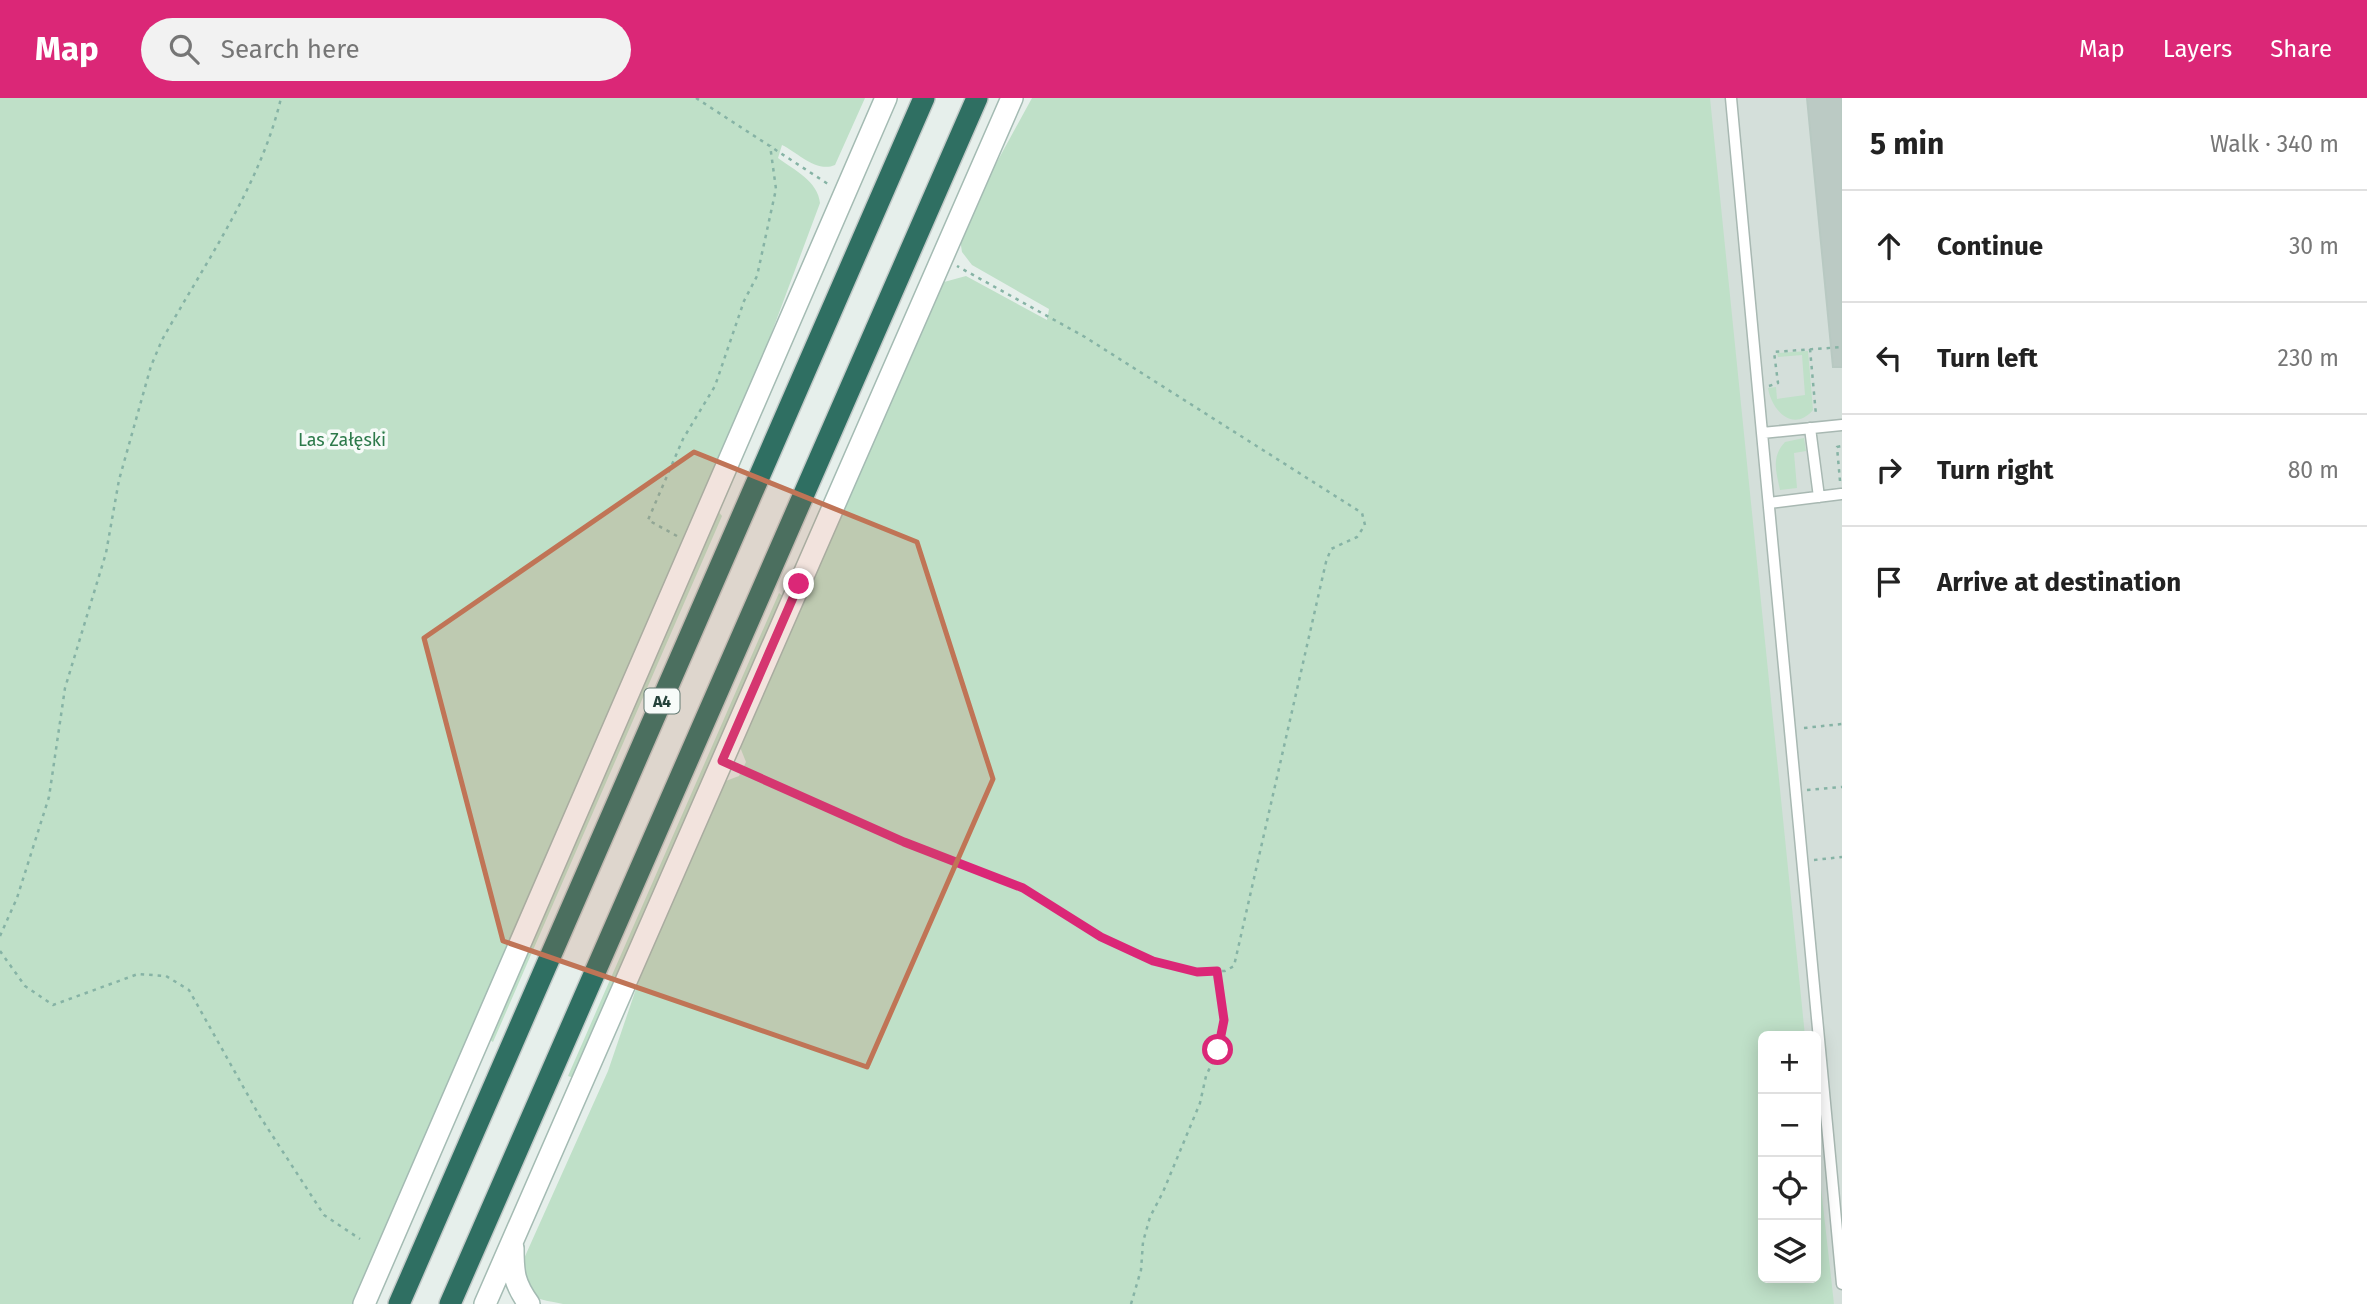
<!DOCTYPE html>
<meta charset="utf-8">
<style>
:root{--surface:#fff;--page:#f2f2f2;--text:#222;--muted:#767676;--line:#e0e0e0;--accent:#db2777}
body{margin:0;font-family:"Fira Sans",sans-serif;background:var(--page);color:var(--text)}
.controls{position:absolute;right:21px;bottom:21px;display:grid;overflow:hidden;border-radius:10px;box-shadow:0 4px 18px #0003}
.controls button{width:63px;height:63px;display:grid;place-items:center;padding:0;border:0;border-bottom:2px solid var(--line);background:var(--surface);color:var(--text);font:35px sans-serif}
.stop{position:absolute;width:21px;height:21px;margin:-16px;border:5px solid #db2777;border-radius:50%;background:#fff}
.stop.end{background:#db2777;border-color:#fff;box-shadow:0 2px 7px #0008}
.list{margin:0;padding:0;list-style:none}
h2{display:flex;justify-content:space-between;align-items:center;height:91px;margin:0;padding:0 28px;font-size:30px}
h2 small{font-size:23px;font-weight:400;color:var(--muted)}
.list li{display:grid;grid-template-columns:46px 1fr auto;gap:21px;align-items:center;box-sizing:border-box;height:112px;padding:0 28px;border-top:2px solid var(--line)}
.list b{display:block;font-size:26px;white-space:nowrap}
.list em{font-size:23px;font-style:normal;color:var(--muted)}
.icon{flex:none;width:38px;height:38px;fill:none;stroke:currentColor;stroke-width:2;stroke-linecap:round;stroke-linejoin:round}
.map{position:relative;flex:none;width:1842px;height:1206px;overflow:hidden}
header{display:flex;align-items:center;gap:42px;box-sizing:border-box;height:98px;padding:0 35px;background:var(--accent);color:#fff}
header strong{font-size:33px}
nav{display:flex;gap:38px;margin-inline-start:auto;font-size:24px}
.search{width:490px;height:63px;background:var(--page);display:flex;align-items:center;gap:18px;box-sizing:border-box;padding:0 24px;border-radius:38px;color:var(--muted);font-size:26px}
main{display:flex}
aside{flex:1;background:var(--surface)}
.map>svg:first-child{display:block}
.built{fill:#d4dfda}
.green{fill:#bfe0c8}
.building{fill:#bbcac4;stroke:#b8c9c2;stroke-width:2}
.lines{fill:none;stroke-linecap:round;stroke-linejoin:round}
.lane-casing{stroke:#a8b8b2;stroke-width:13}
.secondary-casing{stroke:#a4bbb3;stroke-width:24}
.highway-casing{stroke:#c2cac8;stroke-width:24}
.path{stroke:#86b3a5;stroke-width:2.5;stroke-dasharray:3.5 5;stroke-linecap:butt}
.lane{stroke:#fff;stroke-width:10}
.secondary{stroke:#fff;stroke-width:21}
.highway{stroke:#2f6f62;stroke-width:21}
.route{stroke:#db2777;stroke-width:9}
.marked{fill:#c07456;fill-opacity:0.2;stroke:#c07456;stroke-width:5;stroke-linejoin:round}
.labels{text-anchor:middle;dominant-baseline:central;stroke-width:7;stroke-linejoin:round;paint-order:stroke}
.shield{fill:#f7fbf9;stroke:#637a73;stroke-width:2}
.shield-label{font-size:16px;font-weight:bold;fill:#24423a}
.park-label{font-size:18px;fill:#2d7a4b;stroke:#f7fbf9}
</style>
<header>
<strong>Map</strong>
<div class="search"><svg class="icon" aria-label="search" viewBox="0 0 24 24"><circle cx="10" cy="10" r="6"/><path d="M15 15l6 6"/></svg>Search here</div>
<nav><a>Map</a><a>Layers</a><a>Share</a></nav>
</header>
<main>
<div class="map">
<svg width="1842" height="1206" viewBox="0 0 1842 1206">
<rect width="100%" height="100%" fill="#e6efeb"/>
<!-- built -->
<path class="built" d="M1709 0H1842V1206H1834L1830 1194 1816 1055V938H1804Z"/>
<!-- green -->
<path class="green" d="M0 0H865L835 67C817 75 798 55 782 47L778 60C794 72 818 83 820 105L757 274 354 1206H0Z
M1032 0H1710L1805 938H1763V1180H1816V1045L1834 1206H563C528 1199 527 1201 522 1165L608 973 652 844 723 684 739 678 746 664 740 649 794 520 944 184 966 178 1047 222 1049 211 972 167 962 154 960 141 975 104Z
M1808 253 1813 312C1793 335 1772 313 1768 290L1776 289 1777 301 1805 297 1802 257 1778 259 1777 255Z
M1804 340 1806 353 1794 355 1797 390 1780 392C1776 373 1771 359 1785 344Z
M718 413 722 418 493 944 488 941Z
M779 495 784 499 574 980 568 978Z"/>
<!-- building -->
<path class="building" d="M1807 0H1842V269H1833Z"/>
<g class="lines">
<defs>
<path id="lane" d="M1731 0 1762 335 1842 327
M1810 330 1819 399
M1762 335 1842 1186
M1769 405 1841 396"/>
<path id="secondary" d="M513 1150C513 1175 514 1185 529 1206
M364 1206 886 0
M485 1206 1012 0"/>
<path id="highway" d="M399 1206 924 0
M450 1206 977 0"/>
</defs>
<!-- lane casing -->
<use href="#lane" class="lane-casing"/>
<!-- secondary casing -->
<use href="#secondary" class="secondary-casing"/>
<!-- highway casing -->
<use href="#highway" class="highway-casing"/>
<!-- path -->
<path class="path" d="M696 0 828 86
M1810 251 1816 317
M1769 288 1778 285 1774 254 1842 249
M1840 383 1837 349 1842 348
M677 438 648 422 683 341 715 288 744 203 757 178 776 91 770 47
M1804 630 1842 626
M740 671 904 744 1023 790 1101 839 1153 863 1197 874 1225 873 1234 868 1326 464 1331 451 1357 439 1365 427 1362 415 1085 239 957 168
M1807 692 1842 689
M1814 762 1842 759
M0 838 17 800 49 699 65 590 106 455 119 382 151 268 162 242C205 165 261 86 281 0
M0 853 25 888 53 907 138 876 166 878 189 892 259 1017 324 1117 360 1141
M1131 1206 1141 1172 1143 1144 1150 1119 1163 1094 1200 1005 1206 978 1218 952 1224 922 1218 873"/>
<!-- lane -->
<use href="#lane" class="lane"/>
<!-- secondary -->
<use href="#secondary" class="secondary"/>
<!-- highway -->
<use href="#highway" class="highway"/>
</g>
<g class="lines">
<!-- route -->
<path class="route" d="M799 486 722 663 904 744 1023 790 1101 839 1153 863 1197 874 1217 873 1224 922 1218 952"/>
</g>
<!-- marked area -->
<path class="marked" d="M694 354 917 444 993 681 867 969 503 843 424 540Z"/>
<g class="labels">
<!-- shield labels -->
<rect class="shield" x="644.5" y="590.5" width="35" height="25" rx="5"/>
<g class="shield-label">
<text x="662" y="603">A4</text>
</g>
<!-- park labels -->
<g class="park-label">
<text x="342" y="342">Las Załęski</text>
</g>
</g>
</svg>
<div class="controls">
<button>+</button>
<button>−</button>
<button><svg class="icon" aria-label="locate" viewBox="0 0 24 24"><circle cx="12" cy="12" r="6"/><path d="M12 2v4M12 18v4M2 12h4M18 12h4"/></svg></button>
<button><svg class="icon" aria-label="layers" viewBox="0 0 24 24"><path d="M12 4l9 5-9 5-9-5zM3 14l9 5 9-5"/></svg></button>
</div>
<div class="stop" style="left:1218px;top:952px"></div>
<div class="stop end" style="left:799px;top:486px"></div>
</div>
<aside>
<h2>5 min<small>Walk · 340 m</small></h2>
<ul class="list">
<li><svg class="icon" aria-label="ahead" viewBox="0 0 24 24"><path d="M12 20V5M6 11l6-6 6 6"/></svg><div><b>Continue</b></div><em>30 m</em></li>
<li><svg class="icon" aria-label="left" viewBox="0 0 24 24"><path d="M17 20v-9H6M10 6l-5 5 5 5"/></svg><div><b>Turn left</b></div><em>230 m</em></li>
<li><svg class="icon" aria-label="right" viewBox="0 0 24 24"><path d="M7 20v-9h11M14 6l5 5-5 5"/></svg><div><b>Turn right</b></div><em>80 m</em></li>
<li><svg class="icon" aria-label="arrive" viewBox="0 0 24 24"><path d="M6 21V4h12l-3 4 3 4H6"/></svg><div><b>Arrive at destination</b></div></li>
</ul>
</aside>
</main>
